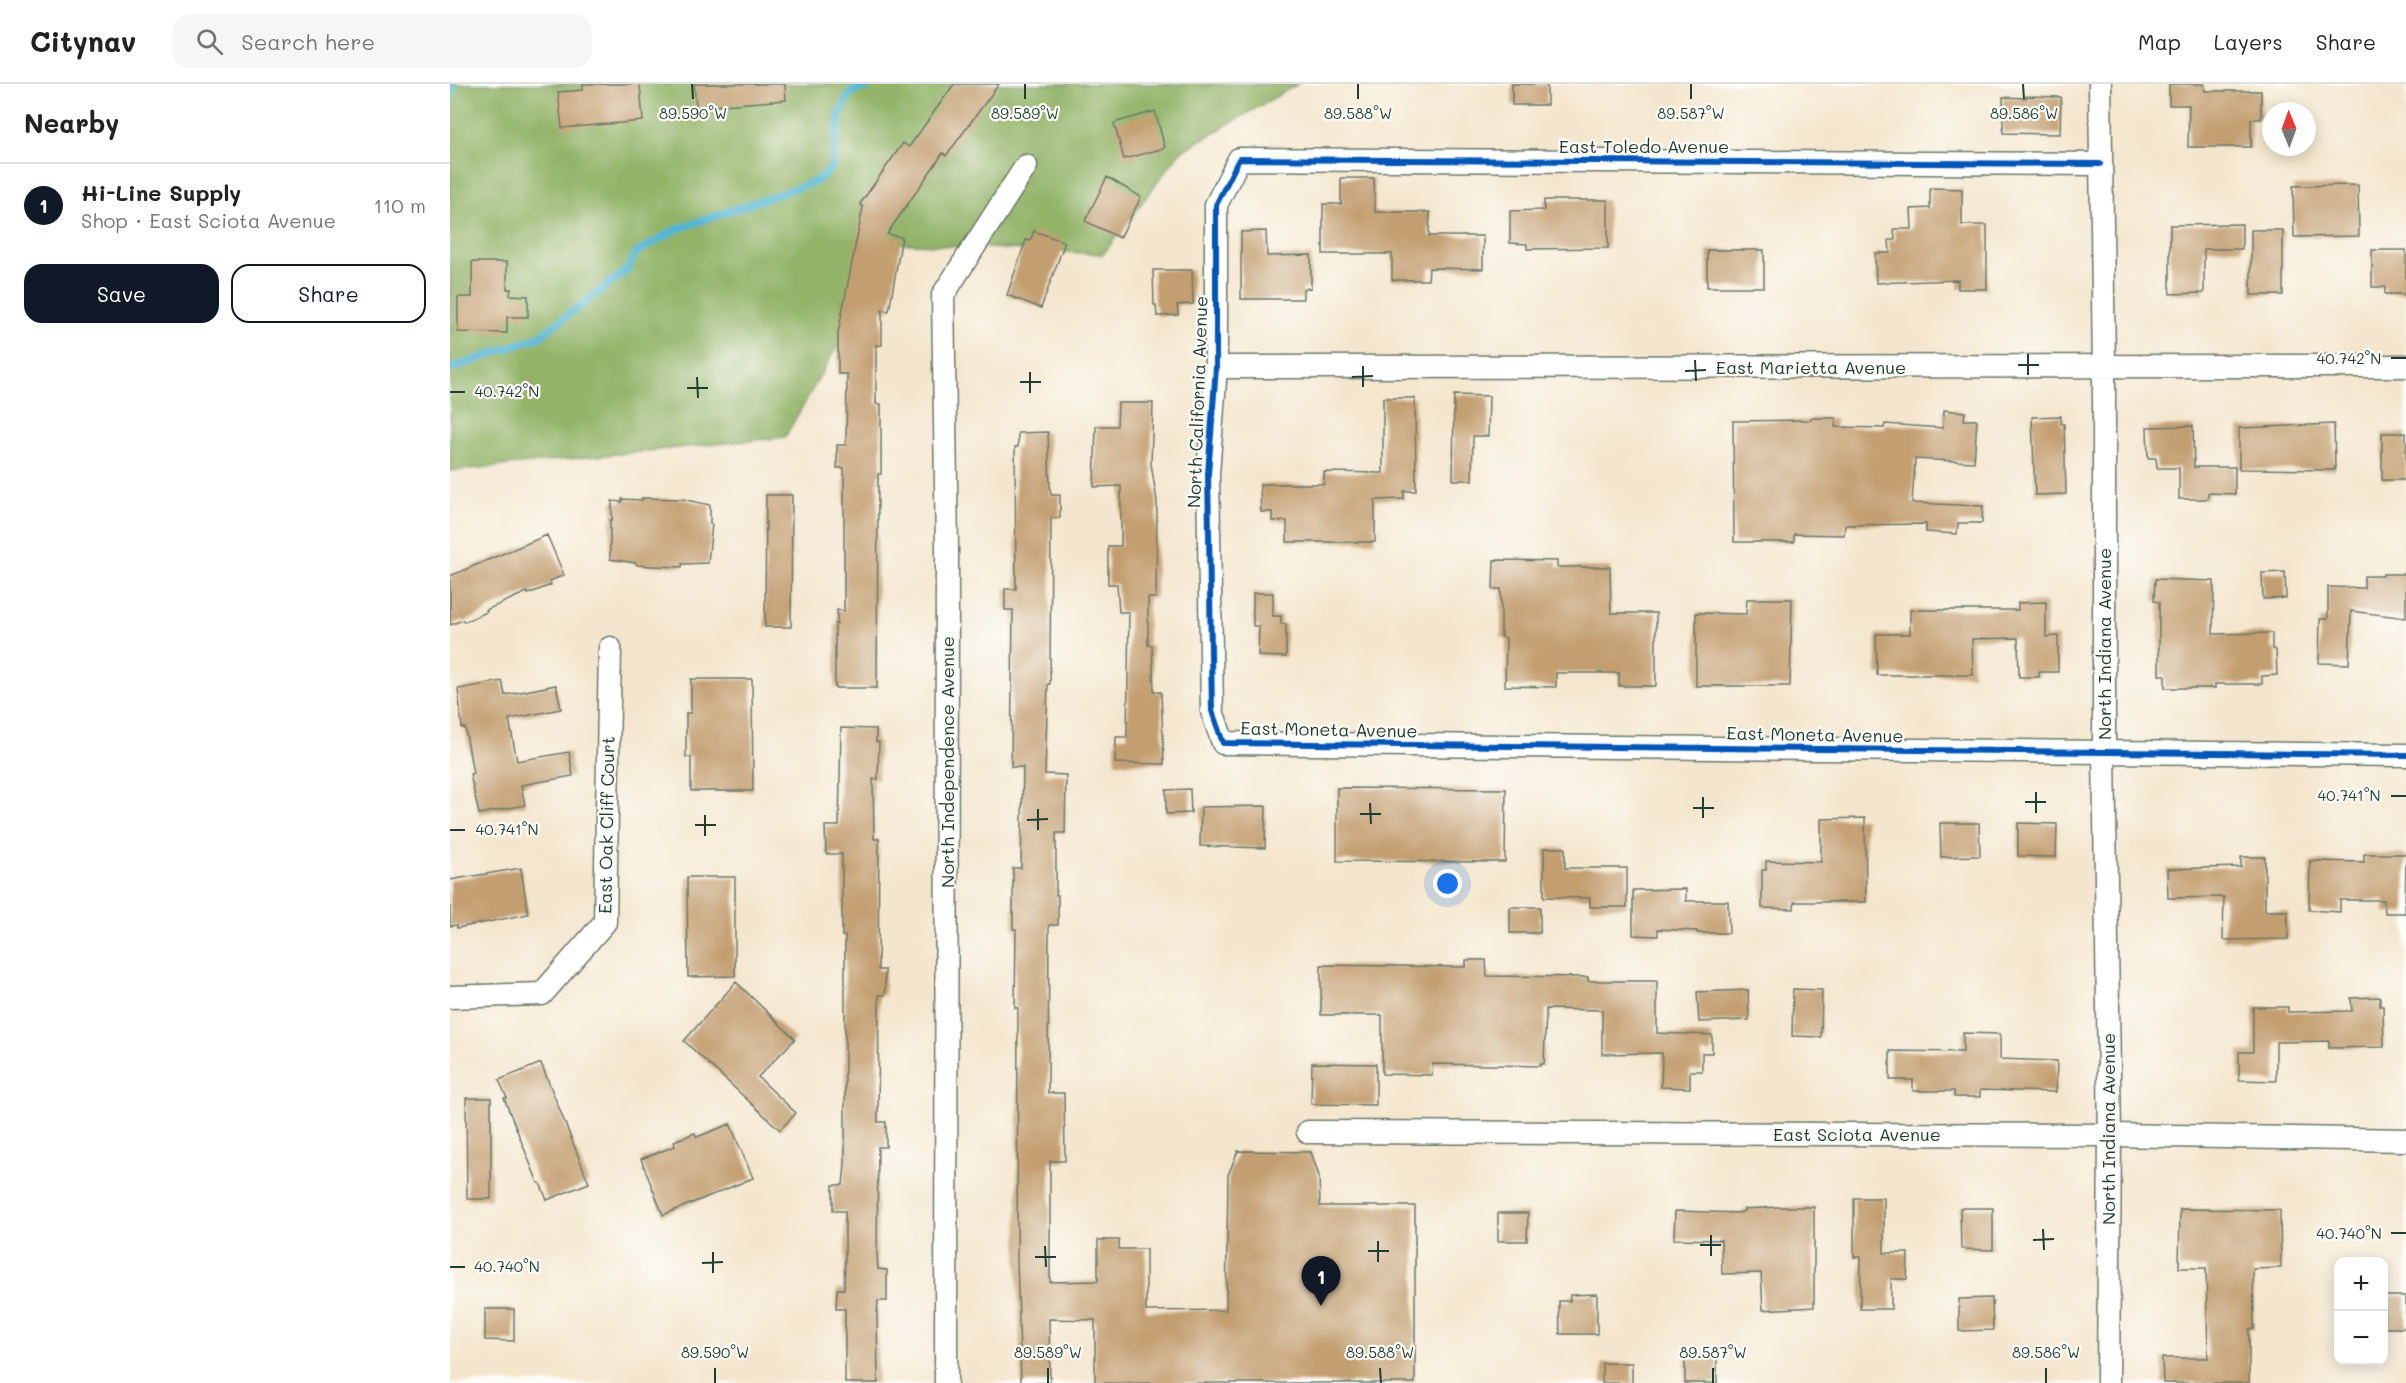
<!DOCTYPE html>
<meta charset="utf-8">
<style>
:root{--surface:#fff;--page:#f6f6f6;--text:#222;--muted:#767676;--line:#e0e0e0;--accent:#111827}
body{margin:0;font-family:Mali,sans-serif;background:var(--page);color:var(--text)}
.controls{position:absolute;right:18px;bottom:18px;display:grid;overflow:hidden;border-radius:12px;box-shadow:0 3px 15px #0003}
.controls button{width:54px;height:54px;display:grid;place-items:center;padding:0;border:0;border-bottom:2px solid var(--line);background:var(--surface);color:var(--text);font:30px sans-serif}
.compass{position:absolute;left:1812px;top:18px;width:54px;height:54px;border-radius:50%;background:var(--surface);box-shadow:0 3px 15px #0003;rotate:359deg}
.you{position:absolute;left:998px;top:800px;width:21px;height:21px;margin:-15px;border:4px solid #fff;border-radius:50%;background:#1a73e8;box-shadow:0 0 0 9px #1a73e833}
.badge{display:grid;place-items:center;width:39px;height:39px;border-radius:50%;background:var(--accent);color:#fff;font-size:20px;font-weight:700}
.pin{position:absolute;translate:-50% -50px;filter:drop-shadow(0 2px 3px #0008)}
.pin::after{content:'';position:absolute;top:32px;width:21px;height:18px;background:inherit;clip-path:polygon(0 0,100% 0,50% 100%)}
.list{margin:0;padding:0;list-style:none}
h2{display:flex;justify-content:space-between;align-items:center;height:78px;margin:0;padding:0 24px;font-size:26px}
h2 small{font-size:20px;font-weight:400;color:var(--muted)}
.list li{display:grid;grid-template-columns:39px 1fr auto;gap:18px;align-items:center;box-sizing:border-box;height:84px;padding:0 24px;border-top:2px solid var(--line)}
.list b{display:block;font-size:22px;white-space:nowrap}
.list p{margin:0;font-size:20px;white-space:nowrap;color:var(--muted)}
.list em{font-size:20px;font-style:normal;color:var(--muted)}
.actions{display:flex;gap:12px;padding:18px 24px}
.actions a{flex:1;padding:14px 0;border:2px solid var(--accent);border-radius:18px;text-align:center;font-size:21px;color:var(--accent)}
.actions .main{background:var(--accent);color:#fff}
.icon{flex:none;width:33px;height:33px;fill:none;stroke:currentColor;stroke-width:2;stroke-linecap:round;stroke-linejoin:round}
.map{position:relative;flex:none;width:1956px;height:1299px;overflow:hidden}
header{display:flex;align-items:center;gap:36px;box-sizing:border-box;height:84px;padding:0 30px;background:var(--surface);border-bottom:2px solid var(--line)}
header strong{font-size:28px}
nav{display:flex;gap:33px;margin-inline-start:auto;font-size:21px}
.search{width:420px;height:54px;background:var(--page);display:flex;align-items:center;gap:15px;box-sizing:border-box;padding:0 21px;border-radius:18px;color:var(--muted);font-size:22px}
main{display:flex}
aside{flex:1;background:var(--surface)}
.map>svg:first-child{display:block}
.forest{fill:#92b367;stroke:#58784e;stroke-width:1.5}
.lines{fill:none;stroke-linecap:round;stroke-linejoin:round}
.stream{stroke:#52b5d1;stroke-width:8}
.building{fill:#c39e70}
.minor-casing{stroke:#6a786a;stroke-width:25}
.minor{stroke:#fff;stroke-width:22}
.cycleway-casing{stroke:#fdfcf7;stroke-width:10}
.cycleway{stroke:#0057b8;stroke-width:6}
.ticks{fill:none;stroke:#1f3d34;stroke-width:2}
.labels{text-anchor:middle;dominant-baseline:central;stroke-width:4.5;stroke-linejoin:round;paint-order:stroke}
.street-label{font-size:18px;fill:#1f3d34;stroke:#fdfcf7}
.ticks-label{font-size:15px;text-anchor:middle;fill:#1f3d34;stroke:#fdfcf7;stroke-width:4.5;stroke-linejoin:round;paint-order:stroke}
</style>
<header>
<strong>Citynav</strong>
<div class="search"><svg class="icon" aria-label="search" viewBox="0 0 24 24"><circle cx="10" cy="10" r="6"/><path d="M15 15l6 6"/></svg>Search here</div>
<nav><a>Map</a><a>Layers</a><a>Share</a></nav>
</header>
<main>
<aside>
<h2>Nearby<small></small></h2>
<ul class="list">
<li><span class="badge">1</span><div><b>Hi-Line Supply</b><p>Shop · East Sciota Avenue</p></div><em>110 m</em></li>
</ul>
<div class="actions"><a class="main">Save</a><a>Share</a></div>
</aside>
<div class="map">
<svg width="1956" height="1299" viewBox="0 0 1956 1299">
<rect width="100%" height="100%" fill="#fdfcf7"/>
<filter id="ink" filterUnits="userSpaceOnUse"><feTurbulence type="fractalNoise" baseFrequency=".0167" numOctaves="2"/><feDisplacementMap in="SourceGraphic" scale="12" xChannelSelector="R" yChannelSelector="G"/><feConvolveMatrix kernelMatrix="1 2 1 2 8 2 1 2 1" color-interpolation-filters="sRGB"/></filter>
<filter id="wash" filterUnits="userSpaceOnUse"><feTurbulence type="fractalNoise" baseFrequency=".008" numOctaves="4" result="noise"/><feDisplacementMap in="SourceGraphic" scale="24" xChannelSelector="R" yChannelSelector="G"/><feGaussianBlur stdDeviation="1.35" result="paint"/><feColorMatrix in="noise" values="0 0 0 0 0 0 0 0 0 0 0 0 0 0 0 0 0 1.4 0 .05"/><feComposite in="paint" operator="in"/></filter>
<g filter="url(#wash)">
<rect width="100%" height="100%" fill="#f4e6ce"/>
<!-- forest -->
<path class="forest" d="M0 0H848L730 68 653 170 446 159 335 353 0 387Z"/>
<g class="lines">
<!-- stream -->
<path class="stream" d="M0 16 3 0
M0 285 89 253 177 186 186 169 227 145 367 97 382 84 390 29 400 9 423 0"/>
</g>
<g id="blocks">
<!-- building -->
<path class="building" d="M133 0H190L193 37 112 44 108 8 133 6Z
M244 0H335L336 16 246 23Z
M504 0H549L496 72 493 69 437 150 452 153 439 227 432 226V261H426V320H431V390H428L427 604H385V540H387V526L394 527V384H387V361H396L397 290H388V249L413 123 410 120 453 59 459 63Z
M1062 0H1097V21H1062Z
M1719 0H1754L1755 7H1811V35H1801V63H1738L1739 21H1719Z
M1576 12 1611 13 1610 50 1553 49V13L1576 14Z
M705 27 715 64 674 75 664 39Z
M657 93 691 113 670 154 635 137Z
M891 94H924L925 128H980L979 152H1033V185L979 184 978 196H942V170H873V120H891Z
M1908 101 1909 152 1844 153 1843 102Z
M1480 104 1512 105V141H1537V205H1508V196L1426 199 1425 169H1440L1439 156H1445L1444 145H1462L1461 125 1480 124Z
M1094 116H1158V164L1077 165V160L1060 159V127L1094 126Z
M1792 140V165H1754V209L1720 210V141Z
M1801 146H1833V211H1801Z
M584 147 615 158 591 224 557 211 576 156 580 157Z
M816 147 817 172 861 171V204L853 205V215H791V148Z
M1257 166H1314V203H1257Z
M1922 166H1956V210H1935V203H1922Z
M22 178H57V205H61L60 211 78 212V233H57V249L8 248V213H22Z
M703 186H742L743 220 727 221 728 231 707 232 706 221H704Z
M1004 311 1039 312 1038 352H1023L1022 396H1003Z
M933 314H965L966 407H954V415L925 416V458H837V437H822V428H811L810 400H874V388L933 389Z
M668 319H703L701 380 707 417 706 514H698V561H702L704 608H711L714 680 665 679 666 653H677L679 528H669L667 500H658V462H671V402L644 403 646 342H667Z
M1494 326 1515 328 1514 336H1527L1524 378 1465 375 1462 419 1533 422 1532 439H1508L1507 450 1476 448V440L1395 441 1394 451 1344 450V458H1284L1283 337 1361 336V334H1386L1385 343 1434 344 1435 340 1493 344Z
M1611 332V340H1614L1616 410 1585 411 1582 333Z
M1884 340 1885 386 1789 385V344Z
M1743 342 1744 383H1785V410L1758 409V415H1729V384H1707L1706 374H1698L1697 343Z
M598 348 600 403 601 411H610V434H601L600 600H598L595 690 616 691 615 749H606V811H608V841H599L598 1009H614L615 1077H600V1198L648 1197V1156H669V1165H696V1227L776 1226 778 1091 788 1067 861 1068 869 1092 870 1122H965V1299H645V1236L599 1235 600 1299H571L567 1177 568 924H565L566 845H563V784H571L573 683H561L563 526H555V505H566L565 363H568V349Z
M1932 349H1956V396H1932Z
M316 411H342L341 543H315Z
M192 414 232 415 260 421V440H262L258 479 232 480V483L203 482 187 481 186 479 160 475V436H162V417L172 418V415L192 416Z
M97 451 114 491 100 497 101 501 78 510 77 508 36 526 37 528 14 538 13 536 0 541V492Z
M1044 476 1107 477V483H1160L1161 529H1206V602H1169V589H1106V603L1055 602 1056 554 1051 553V505H1043Z
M1835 488 1836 514 1813 515 1812 489Z
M1933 490H1956V534L1901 527 1899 580 1869 579 1870 535H1878V503L1914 504V492H1933Z
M1705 495 1764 497 1763 550 1822 549V565L1826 566 1827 591 1812 592V600H1765V604H1715V591H1709V518L1704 517Z
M803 509H823V532H831V540H836V573L808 572 809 542H803Z
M1297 515H1342L1340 602H1246V529L1296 530Z
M1596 518V553L1608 552V588H1589V593H1569L1568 554 1522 555 1523 591H1427L1426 550H1460V526H1568V519Z
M241 595H302L303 707H241V673H236V629H241Z
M52 597 55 611 106 601 111 625 59 635 67 677 119 668 123 692 71 701 75 721 29 730 20 690 23 689 15 644H12L8 605Z
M391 644 426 645V658H429L428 695H423L424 755H429L428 886H435V911H429L428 1038H436V1063H428L427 1170 428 1185 437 1186V1217H428L427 1230 428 1299H395V1225H386L387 1205H394L395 1169V1127H383V1101H393L395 1080V852H392V770H376L375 742H389Z
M887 704 1056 705 1055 778 887 777Z
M740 705 741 729 716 730V706Z
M816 722 815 764 750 762 751 723Z
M1415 734 1416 818H1344V825L1312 824V786H1316V777L1371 778V735Z
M1490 739H1529L1530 772 1491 773Z
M1568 739 1607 740 1606 773 1568 772Z
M1094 764H1115V784H1177V823H1140V814L1094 813Z
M1914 770H1956L1955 829H1935L1934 816H1890V828L1859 826 1860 777 1914 778Z
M1791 773H1815V827H1838V855L1773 856 1774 813 1718 814 1717 785 1791 783Z
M71 784 78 830 7 844V841L0 842V796Z
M237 793H285V892L238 893Z
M1236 805V817H1278L1279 849H1247V847L1208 845V852L1183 851V806Z
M1060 823H1090V849H1060Z
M1016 876H1036L1037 892 1138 893V897H1207V949L1262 951V969H1252V987H1240V1004L1211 1003 1212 969 1152 970V926L1096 925 1094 980H1090V982L983 980 982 991 932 990V931H871V881L1016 883Z
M286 898 345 955 308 993 346 1029 330 1046 234 957Z
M1343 905 1372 906 1371 953 1342 952Z
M1298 906 1299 936 1249 938 1247 908Z
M1930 913V922H1933L1934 963 1879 964V957L1826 958V997L1789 996V968H1803V923H1838V928L1902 927 1901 914Z
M1513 949 1550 950V975L1607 977 1606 1008 1530 1006V1013H1504V1007H1463V996H1440V967L1513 968Z
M91 979 139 1099 97 1116 90 1099H88L54 1014H57L49 996Z
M862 979 926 980V1021L861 1020Z
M16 1014H41V1115H17Z
M280 1040 303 1094 213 1131 191 1075 225 1062 224 1057 245 1049 247 1053Z
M1404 1114H1434V1169H1458L1457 1195H1441V1225H1410L1411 1173H1404Z
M1330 1123H1364V1223L1313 1226 1311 1189 1272 1190 1271 1156 1224 1155 1225 1127 1289 1129 1294 1127V1125Z
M1510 1124H1543V1166L1511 1165Z
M1730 1125 1830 1126 1831 1184 1803 1185 1804 1245H1799V1299H1713L1712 1274H1758L1756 1184H1729Z
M1048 1129H1078L1077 1157H1048Z
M1147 1210V1250H1110L1109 1217H1120V1211Z
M1934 1212H1956V1244H1934Z
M1542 1214 1543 1246 1509 1247V1215Z
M35 1225H64V1257L35 1256Z
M1267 1274V1299H1235V1275Z
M1152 1279H1182V1299H1152Z"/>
</g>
</g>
<g filter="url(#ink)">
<use href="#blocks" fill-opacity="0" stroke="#6a786a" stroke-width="1.5"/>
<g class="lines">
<defs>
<path id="minor" d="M1650 0 1654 283V669L1660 1051 1658 1299
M1650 80 789 75 766 121V283L758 390 762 627 773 659 1956 671
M766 283 1956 282
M0 913 92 910 155 838 160 564
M858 1048 1660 1051 1956 1056
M496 1299 497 464 493 211 576 82"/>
</defs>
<!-- minor casing -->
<use href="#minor" class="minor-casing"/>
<!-- minor -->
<use href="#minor" class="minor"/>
<defs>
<path id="cycleway" d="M1650 80 789 75 766 121V283L758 390 762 627 773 659 1956 671"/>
</defs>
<!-- cycleway casing -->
<use href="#cycleway" class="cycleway-casing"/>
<!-- cycleway -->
<use href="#cycleway" class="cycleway"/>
</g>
</g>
<!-- ticks -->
<path class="ticks" d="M242 0 243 15M575 0V15M908 0V15M1241 0V15M1573 0 1574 15M1578 270V291M1941 274H1956M1245 276 1246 297M1568 281H1589M913 282V303M1235 287 1256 286M580 288V309M247 293 248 314M902 293 923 292M570 298H591M237 304H258M0 308H15M1586 708V729M1941 712H1956M1253 713V734M1575 718H1596M920 719 921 740M1243 724H1264M588 725V746M910 730H931M255 731V752M577 736 598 735M245 741H266M0 746H15M1593 1145 1594 1166M1941 1149H1956M1261 1151V1172M1583 1156 1604 1155M928 1157V1178M1250 1161H1271M595 1162 596 1183M918 1167H939M263 1168V1189M585 1173H606M252 1179 273 1178M0 1183H15M265 1284V1299M598 1284V1299M930 1284 931 1299M1263 1284V1299M1596 1284V1299"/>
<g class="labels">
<!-- street labels -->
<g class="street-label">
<text x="1194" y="62">East Toledo Avenue</text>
<text x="1361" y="283">East Marietta Avenue</text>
<text transform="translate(747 318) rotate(-88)">North California Avenue</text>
<text transform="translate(1654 560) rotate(-90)">North Indiana Avenue</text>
<text transform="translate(879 645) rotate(1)">East Moneta Avenue</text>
<text transform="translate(1365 650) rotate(1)">East Moneta Avenue</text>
<text transform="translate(497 678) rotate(-90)">North Independence Avenue</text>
<text transform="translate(156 741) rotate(-89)">East Oak Cliff Court</text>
<text transform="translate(1658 1045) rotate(-90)">North Indiana Avenue</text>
<text x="1407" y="1050">East Sciota Avenue</text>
</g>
</g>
<g class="ticks-label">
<text x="243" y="35">89.590°W</text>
<text x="575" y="35">89.589°W</text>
<text x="908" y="35">89.588°W</text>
<text x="1241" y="35">89.587°W</text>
<text x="1574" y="35">89.586°W</text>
<text x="1899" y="280">40.742°N</text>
<text x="57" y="313">40.742°N</text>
<text x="1899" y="717">40.741°N</text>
<text x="57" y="751">40.741°N</text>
<text x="1899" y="1155">40.740°N</text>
<text x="57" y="1188">40.740°N</text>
<text x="265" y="1274">89.590°W</text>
<text x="598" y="1274">89.589°W</text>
<text x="930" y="1274">89.588°W</text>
<text x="1263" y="1274">89.587°W</text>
<text x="1596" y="1274">89.586°W</text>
</g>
</svg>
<div class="controls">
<button>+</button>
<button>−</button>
</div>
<svg class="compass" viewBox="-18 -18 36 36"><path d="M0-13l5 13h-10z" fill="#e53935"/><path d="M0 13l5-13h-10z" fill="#767676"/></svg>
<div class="you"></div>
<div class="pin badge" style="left:871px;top:1222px">1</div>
</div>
</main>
